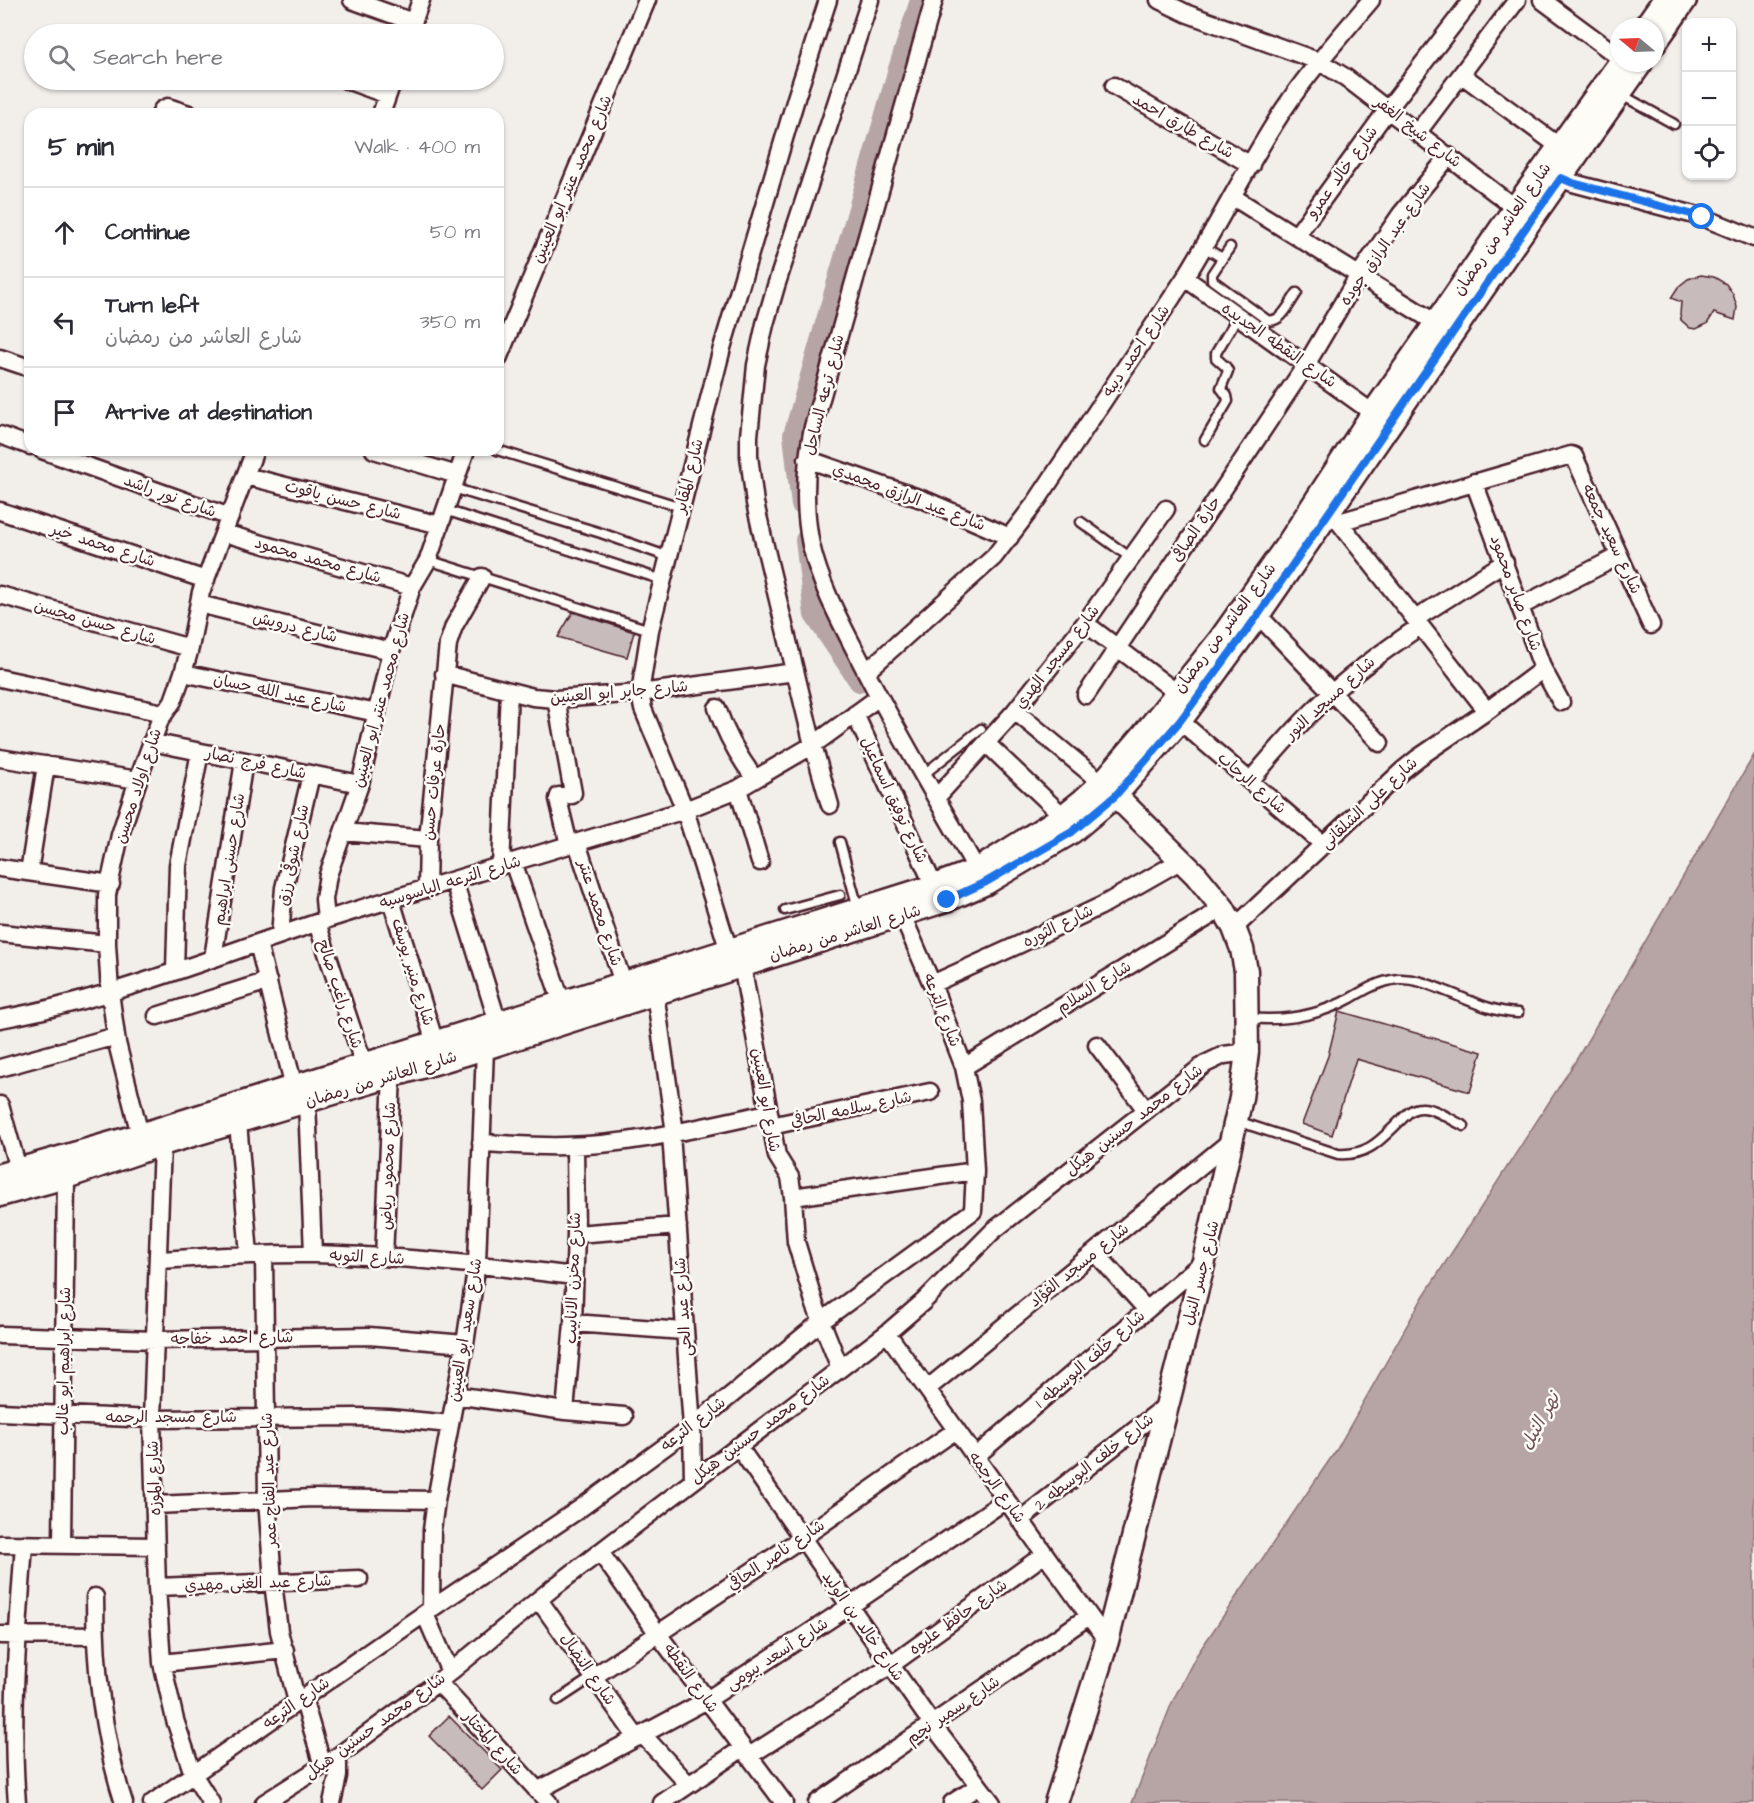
<!DOCTYPE html>
<meta charset="utf-8">
<style>
:root{--surface:#fff;--page:#f7f7f7;--text:#2b2b33;--muted:#7c7c81;--line:#e1e1e2}
body{margin:0;font-family:"Architects Daughter","Playpen Sans Arabic",sans-serif;background:var(--page);color:var(--text)}
.controls{position:absolute;right:18px;top:18px;display:grid;overflow:hidden;border-radius:12px;box-shadow:0 2px 4px #0004}
.controls button{width:54px;height:54px;display:grid;place-items:center;padding:0;border:0;border-bottom:2px solid var(--line);background:var(--surface);color:var(--text);font:30px sans-serif}
.compass{position:absolute;left:1610px;top:18px;width:54px;height:54px;border-radius:50%;background:var(--surface);box-shadow:0 2px 4px #0004;rotate:289deg}
.stop{position:absolute;width:18px;height:18px;margin:-14px;border:4px solid #1a73e8;border-radius:50%;background:#fff}
.stop.end{background:#1a73e8;border-color:#fff;box-shadow:0 2px 6px #0008}
.list{margin:0;padding:0;list-style:none}
h2{display:flex;justify-content:space-between;align-items:center;height:78px;margin:0;padding:0 24px;font-size:26px}
h2 small{font-size:20px;font-weight:400;color:var(--muted)}
.list li{display:grid;grid-template-columns:39px 1fr auto;gap:18px;align-items:center;box-sizing:border-box;height:90px;padding:0 24px;border-top:2px solid var(--line)}
.list b{display:block;font-size:22px;white-space:nowrap}
.list p{margin:0;font-size:20px;white-space:nowrap;color:var(--muted)}
.list em{font-size:20px;font-style:normal;color:var(--muted)}
.icon{flex:none;width:33px;height:33px;fill:none;stroke:currentColor;stroke-width:2;stroke-linecap:round;stroke-linejoin:round}
.map{position:relative;flex:none;width:1754px;height:1803px;overflow:hidden}
.search{position:absolute;background:var(--surface);box-shadow:0 2px 4px #0004;left:24px;top:24px;width:480px;height:66px;display:flex;align-items:center;gap:15px;box-sizing:border-box;padding:0 21px;border-radius:33px;color:var(--muted);font-size:22px}
.panel{position:absolute;background:var(--surface);box-shadow:0 2px 4px #0004;left:24px;top:108px;width:480px;height:348px;border-radius:18px}
.map>svg:first-child{display:block}
.water{fill:#b7a5a6;stroke:#8b6f75;stroke-width:1.5}
.lines{fill:none;stroke-linecap:round;stroke-linejoin:round}
.canal{stroke:#b7a5a6;stroke-width:20}
.building{fill:#c8bbbb;stroke:#4a1f2b;stroke-width:1.5}
.lane-casing{stroke:#4a1f2b;stroke-width:13}
.street-casing{stroke:#4a1f2b;stroke-width:21}
.secondary-casing{stroke:#4a1f2b;stroke-width:27}
.lane{stroke:#fdfcf7;stroke-width:8}
.street{stroke:#fdfcf7;stroke-width:16}
.secondary{stroke:#fdfcf7;stroke-width:22}
.route{stroke:#1a73e8;stroke-width:8}
.labels{text-anchor:middle;dominant-baseline:central;stroke-width:5;stroke-linejoin:round;paint-order:stroke}
.street-label{font-size:16px;fill:#4a1f2b;stroke:#fdfcf7}
.water-label{font-size:18px;font-style:italic;fill:#704e56;stroke:#fdfcf7}
</style>
<div class="map">
<svg width="1754" height="1803" viewBox="0 0 1754 1803">
<rect width="100%" height="100%" fill="#f2efeb"/>
<filter id="ink" filterUnits="userSpaceOnUse"><feTurbulence type="fractalNoise" baseFrequency=".0167" numOctaves="2"/><feDisplacementMap in="SourceGraphic" scale="12" xChannelSelector="R" yChannelSelector="G"/><feConvolveMatrix kernelMatrix="1 2 1 2 8 2 1 2 1" color-interpolation-filters="sRGB"/></filter>
<g filter="url(#ink)">
<!-- water -->
<path class="water" d="M1754 755V1803H1132L1173 1700 1196 1656 1337 1449 1423 1297 1575 1062Z"/>
<g class="lines">
<!-- canal -->
<path class="canal" d="M801 505 793 435 898 69 920 0
M805 540 814 615 859 682"/>
</g>
<!-- building -->
<path class="building" d="M1701 275 1714 277 1726 284 1733 294 1737 307 1735 320 1714 313 1707 324 1696 329 1690 328 1681 320 1680 314 1681 302 1671 298 1678 287 1688 279Z
M573 612 634 632 627 657 558 637Z
M1339 1011 1482 1052 1470 1092 1356 1059 1332 1135 1302 1124 1328 1056Z
M449 1716 502 1770 482 1790 429 1736Z"/>
<g class="lines">
<defs>
<path id="lane" d="M1620 94 1674 124
M1204 247 1222 258
M1230 247 1212 274V280L1267 320C1281 324 1289 304 1297 293
M1205 440 1228 401 1227 396 1221 388 1228 371 1226 367 1216 358V353L1238 316
M497 450 681 507
M453 488 601 533 669 557
M445 510 663 580
M1081 522 1131 558
M428 560 650 630
M924 774 981 729
M840 842 858 908
M785 910 840 895
M1248 1018C1285 1022 1318 1016 1351 998 1366 989 1380 981 1398 979 1414 978 1428 984 1443 990 1467 999 1491 1012 1518 1013
M1237 1121 1338 1154C1369 1156 1381 1139 1401 1120 1407 1114 1412 1108 1421 1108 1434 1107 1451 1120 1464 1126
M558 1700 593 1677"/>
<path id="street" d="M352 0 413 22
M934 0 813 427C805 467 803 506 811 545 820 584 839 619 857 654 894 728 937 798 977 870
M1159 0 1188 14 1318 61 1345 77 1515 208
M1542 0 1619 57
M409 34 421 0
M1462 75 1560 147
M346 80 387 95
M1114 86 1251 165
M160 114 162 110 168 107 189 114
M381 114 393 80
M1418 132 1517 0
M1561 178 1573 183 1702 217 1754 238
M1233 197 1436 323
M1296 236 1388 109 1472 0
M1185 278 1373 413
M0 358 30 368
M498 359 647 0
M0 435 30 446
M42 450 230 517
M374 450 457 475
M807 459 927 501 1010 537
M246 476 440 525
M1474 482 1543 669 1561 702
M0 511 206 580
M1332 513 1487 711
M1339 522 1571 455 1574 456 1651 625
M224 533 412 587
M0 595 190 648
M199 604 391 651
M1521 606 1619 556
M1258 615 1380 743
M1415 619 1505 562
M1085 623 1177 693
M866 672 994 557 1036 502 1185 278C1216 228 1243 174 1275 123 1302 79 1337 40 1371 0
M183 673 377 713
M444 674 533 697 556 699 640 693 795 672
M0 678 163 713
M1086 695 1306 365 1359 275 1401 214 1449 156
M556 699 573 793 572 795 559 796 558 799 569 845
M717 708C726 735 738 756 755 779
M1015 711 1102 783
M855 714 934 886
M1180 721 1324 845
M151 742 360 784
M987 744 1063 816
M0 758 138 780
M1250 781C1276 750 1302 720 1332 693 1359 668 1390 647 1420 626
M738 789 760 862
M937 797 1015 711 1085 623 1166 509
M830 805 813 745 764 542 755 503 749 456V436L756 365 765 324 776 286 870 0
M343 832 428 839
M577 843 623 983
M513 862 562 1003
M501 866 509 691
M0 868 111 884
M29 872 46 765
M454 881 498 1023
M427 889 428 839 448 644 454 626 482 577
M391 900 435 1043
M326 920 324 899 328 875 360 784 391 651 412 587 428 560 466 450
M317 923 364 1065
M1234 928 1403 770 1418 758 1487 711 1543 669
M0 933 107 944
M280 935 284 888 311 775
M258 943 294 1087
M729 951 685 810 643 709 640 693 650 630 722 348 797 95 828 0
M213 958 244 761
M742 965 777 1156 790 1177 793 1197 796 1242 815 1305 840 1368
M175 970 178 865 200 752
M932 984 1018 945 1101 906 1180 861
M655 993 675 1133
M157 1016 268 981
M0 1019C112 999 218 955 325 920 445 882 565 846 685 810L738 789 813 745 879 697
M1097 1045 1146 1110
M964 1067 1223 908
M0 1068 116 1036
M307 1101 313 1254
M0 1105 18 1169
M238 1122 249 1255
M771 1126 930 1092
M671 1134 692 1427 693 1480
M140 1135 117 1043 110 992 107 944V895L120 835 138 780 160 720 173 701 183 673 190 648 201 592 255 450
M481 1143C509 1144 536 1147 564 1146 632 1145 702 1127 768 1113
M162 1144 152 1419 157 1587 162 1663 175 1720 193 1774 211 1803
M793 1197 975 1171
M576 1234 678 1226
M1095 1252 1147 1310
M264 1255 267 1499 273 1582 279 1631 297 1702
M384 1257 392 1075
M158 1260C210 1257 262 1253 314 1254 401 1256 488 1265 574 1276
M573 1323 684 1331
M887 1333 1107 1641
M0 1335 155 1340 369 1336 465 1344
M927 1389 1232 1140
M455 1395 565 1411 624 1416
M565 1411 573 1323 576 1234 575 1146
M0 1412 152 1419 358 1417 389 1418 450 1424
M738 1446 932 1724 992 1803
M975 1457 1204 1261
M155 1505 313 1498 436 1500
M1020 1520 1167 1405
M0 1544 156 1546
M62 1545 66 1177
M600 1552 658 1634 784 1803
M157 1587 359 1579
M95 1597C95 1668 102 1735 124 1803
M539 1600 637 1738
M431 1609 432 1530 436 1500 465 1344 477 1263 485 1048
M425 1614 450 1672
M0 1635 95 1636
M162 1663 285 1650
M593 1677 802 1538 956 1430
M438 1682 549 1803
M303 1698 323 1766
M643 1735 688 1784
M749 1756 891 1665 1045 1554
M537 1791 707 1700 850 1606 1006 1500
M17 1803C10 1716 18 1630 24 1544
M152 1803 431 1609 578 1510 692 1427 822 1321 973 1211 975 1171 971 1101 964 1067 932 984 902 915
M264 1803 338 1756 438 1682 554 1587 887 1333 923 1302 993 1231 1205 1064 1224 1055 1247 1052
M332 1803 338 1776V1756
M662 1803 743 1748
M817 1803 1089 1616
M952 1803 979 1786"/>
<path id="secondary" d="M1645 27 1664 0
M1655 43 1685 0
M0 1175 140 1135 934 886 977 870 1063 816 1083 800 1102 783 1144 734 1219 641 1289 542 1373 413 1436 323 1515 208 1620 63
M0 1195 66 1177 162 1144 485 1048 947 900 986 883 1072 832 1115 796 1180 721 1258 615 1507 254 1641 63
M1056 1803 1107 1641 1204 1261 1241 1098 1247 1052 1246 971 1242 949 1234 928 1223 908 1196 875 1106 786"/>
</defs>
<!-- lane casing -->
<use href="#lane" class="lane-casing"/>
<!-- street casing -->
<use href="#street" class="street-casing"/>
<!-- secondary casing -->
<use href="#secondary" class="secondary-casing"/>
<!-- lane -->
<use href="#lane" class="lane"/>
<!-- street -->
<use href="#street" class="street"/>
<!-- secondary -->
<use href="#secondary" class="secondary"/>
</g>
</g>
<g class="lines" filter="url(#ink)">
<!-- route -->
<path class="route" d="M947 900 986 882 1072 832 1115 796 1180 721 1258 615 1507 254 1561 178 1573 183 1702 217"/>
</g>
<g class="labels">
<!-- street labels -->
<g class="street-label">
<text transform="translate(1183 126) rotate(30)">شارع طارق احمد</text>
<text transform="translate(1418 132) rotate(38)">شارع شيخ الغفر</text>
<text transform="translate(1342 172) rotate(-54)">شارع خالد عمرو</text>
<text transform="translate(572 179) rotate(-67)">شارع محمد عنتر ابو العينين</text>
<text transform="translate(1502 229) rotate(-55)">شارع العاشر من رمضان</text>
<text transform="translate(1385 244) rotate(-55)">شارع عبد الرازق جوده</text>
<text transform="translate(1279 345) rotate(35)">شارع النقطه الجديده</text>
<text transform="translate(1136 351) rotate(-56)">شارع احمد ديبه</text>
<text transform="translate(824 395) rotate(-76)">شارع ترعه الساحل</text>
<text transform="translate(689 476) rotate(-76)">شارع المقابر</text>
<text transform="translate(170 496) rotate(20)">شارع نور راشد</text>
<text transform="translate(909 497) rotate(21)">شارع عبد الرازق محمدي</text>
<text transform="translate(343 500) rotate(14)">شارع حسن ياقوت</text>
<text transform="translate(1196 529) rotate(-56)">حارة الصافى</text>
<text transform="translate(1612 539) rotate(65)">شارع سعيد جمعه</text>
<text transform="translate(103 545) rotate(18)">شارع محمد خير</text>
<text transform="translate(318 560) rotate(16)">شارع محمد محمود</text>
<text transform="translate(1516 593) rotate(70)">شارع صابر محمود</text>
<text transform="translate(95 622) rotate(16)">شارع حسن محسن</text>
<text transform="translate(295 627) rotate(14)">شارع درويش</text>
<text transform="translate(1225 628) rotate(-53)">شارع العاشر من رمضان</text>
<text transform="translate(1057 657) rotate(-52)">شارع مسجد الهدي</text>
<text transform="translate(619 692) rotate(-5)">شارع جابر ابو العينين</text>
<text transform="translate(280 693) rotate(12)">شارع عبد الله حسان</text>
<text transform="translate(1330 698) rotate(-42)">شارع مسجد النور</text>
<text transform="translate(381 700) rotate(-75)">شارع محمد عنتر ابو العينين</text>
<text transform="translate(256 763) rotate(12)">شارع فرج نصار</text>
<text transform="translate(434 782) rotate(-84)">حارة عرفات حسن</text>
<text transform="translate(1252 783) rotate(41)">شارع الرحاب</text>
<text transform="translate(138 786) rotate(-72)">شارع اولاد محسن</text>
<text transform="translate(894 800) rotate(65)">شارع توفيق اسماعيل</text>
<text transform="translate(1369 803) rotate(-43)">شارع على الشلقانى</text>
<text transform="translate(293 855) rotate(-78)">شارع شوقى رزق</text>
<text transform="translate(229 859) rotate(-81)">شارع حسنى ابراهيم</text>
<text transform="translate(450 882) rotate(-17)">شارع الترعه الباسوسيه</text>
<text transform="translate(600 913) rotate(72)">شارع محمد عنتر</text>
<text transform="translate(1058 926) rotate(-26)">شارع الثوره</text>
<text transform="translate(845 933) rotate(-17)">شارع العاشر من رمضان</text>
<text transform="translate(413 972) rotate(73)">شارع منير يوسف</text>
<text transform="translate(1094 987) rotate(-32)">شارع السلام</text>
<text transform="translate(340 994) rotate(72)">شارع راغب صالح</text>
<text transform="translate(942 1010) rotate(69)">شارع الترعه</text>
<text transform="translate(381 1079) rotate(-17)">شارع العاشر من رمضان</text>
<text transform="translate(766 1100) rotate(80)">شارع ابو العينين</text>
<text transform="translate(851 1109) rotate(-12)">شارع سلامه الحافي</text>
<text transform="translate(1134 1120) rotate(-38)">شارع محمد حسنين هيكل</text>
<text transform="translate(388 1166) rotate(-88)">شارع محمود رياض</text>
<text transform="translate(367 1257) rotate(3)">شارع التوبه</text>
<text transform="translate(1079 1265) rotate(-39)">شارع مسجد الفؤاد</text>
<text transform="translate(1201 1273) rotate(-76)">شارع جسر النيل</text>
<text transform="translate(573 1278) rotate(-88)">شارع مخزن الانابيب</text>
<text transform="translate(683 1307) rotate(-94)">شارع عبد الحى</text>
<text transform="translate(465 1330) rotate(-81)">شارع سعيد ابو العينين</text>
<text transform="translate(232 1338) rotate(-1)">شارع احمد خفاجه</text>
<text transform="translate(1090 1359) rotate(-41)">شارع خلف البوسطه 1</text>
<text transform="translate(64 1361) rotate(-89)">شارع ابراهيم ابو غالب</text>
<text x="171" y="1417">شارع مسجد الرحمه</text>
<text transform="translate(693 1424) rotate(-38)">شارع الترعه</text>
<text transform="translate(760 1429) rotate(-37)">شارع محمد حسنين هيكل</text>
<text transform="translate(1094 1462) rotate(-38)">شارع خلف البوسطه 2</text>
<text transform="translate(154 1478) rotate(-92)">شارع الموزه</text>
<text transform="translate(269 1480) rotate(-92)">شارع عبد الفتاح عمر</text>
<text transform="translate(997 1487) rotate(54)">شارع الرحمه</text>
<text transform="translate(776 1555) rotate(-34)">شارع ناصر الحافي</text>
<text transform="translate(258 1583) rotate(-2)">شارع عبد الغنى مهدي</text>
<text transform="translate(958 1617) rotate(-36)">شارع حافظ عليوه</text>
<text transform="translate(863 1626) rotate(55)">شارع خالد بن الوليد</text>
<text transform="translate(777 1654) rotate(-33)">شارع أسعد بيومى</text>
<text transform="translate(588 1669) rotate(55)">شارع النضال</text>
<text transform="translate(691 1678) rotate(54)">شارع النقطه</text>
<text transform="translate(296 1703) rotate(-35)">شارع الترعه</text>
<text transform="translate(953 1710) rotate(-34)">شارع سمير نجم</text>
<text transform="translate(375 1726) rotate(-36)">شارع محمد حسنين هيكل</text>
<text transform="translate(493 1743) rotate(48)">شارع المختار</text>
</g>
<!-- water labels -->
<g class="water-label">
<text transform="translate(1540 1421) rotate(-61)">نهر النيل</text>
</g>
</g>
</svg>
<div class="controls">
<button>+</button>
<button>−</button>
<button><svg class="icon" aria-label="locate" viewBox="0 0 24 24"><circle cx="12" cy="12" r="6"/><path d="M12 2v4M12 18v4M2 12h4M18 12h4"/></svg></button>
</div>
<svg class="compass" viewBox="-18 -18 36 36"><path d="M0-13l5 13h-10z" fill="#e53935"/><path d="M0 13l5-13h-10z" fill="#7c7c81"/></svg>
<div class="stop" style="left:1702px;top:217px"></div>
<div class="stop end" style="left:947px;top:900px"></div>
<div class="search"><svg class="icon" aria-label="search" viewBox="0 0 24 24"><circle cx="10" cy="10" r="6"/><path d="M15 15l6 6"/></svg>Search here</div>
<section class="panel">
<h2>5 min<small>Walk · 400 m</small></h2>
<ul class="list">
<li><svg class="icon" aria-label="ahead" viewBox="0 0 24 24"><path d="M12 20V5M6 11l6-6 6 6"/></svg><div><b>Continue</b></div><em>50 m</em></li>
<li><svg class="icon" aria-label="left" viewBox="0 0 24 24"><path d="M17 20v-9H6M10 6l-5 5 5 5"/></svg><div><b>Turn left</b><p>شارع العاشر من رمضان</p></div><em>350 m</em></li>
<li><svg class="icon" aria-label="arrive" viewBox="0 0 24 24"><path d="M6 21V4h12l-3 4 3 4H6"/></svg><div><b>Arrive at destination</b></div></li>
</ul>
</section>
</div>
